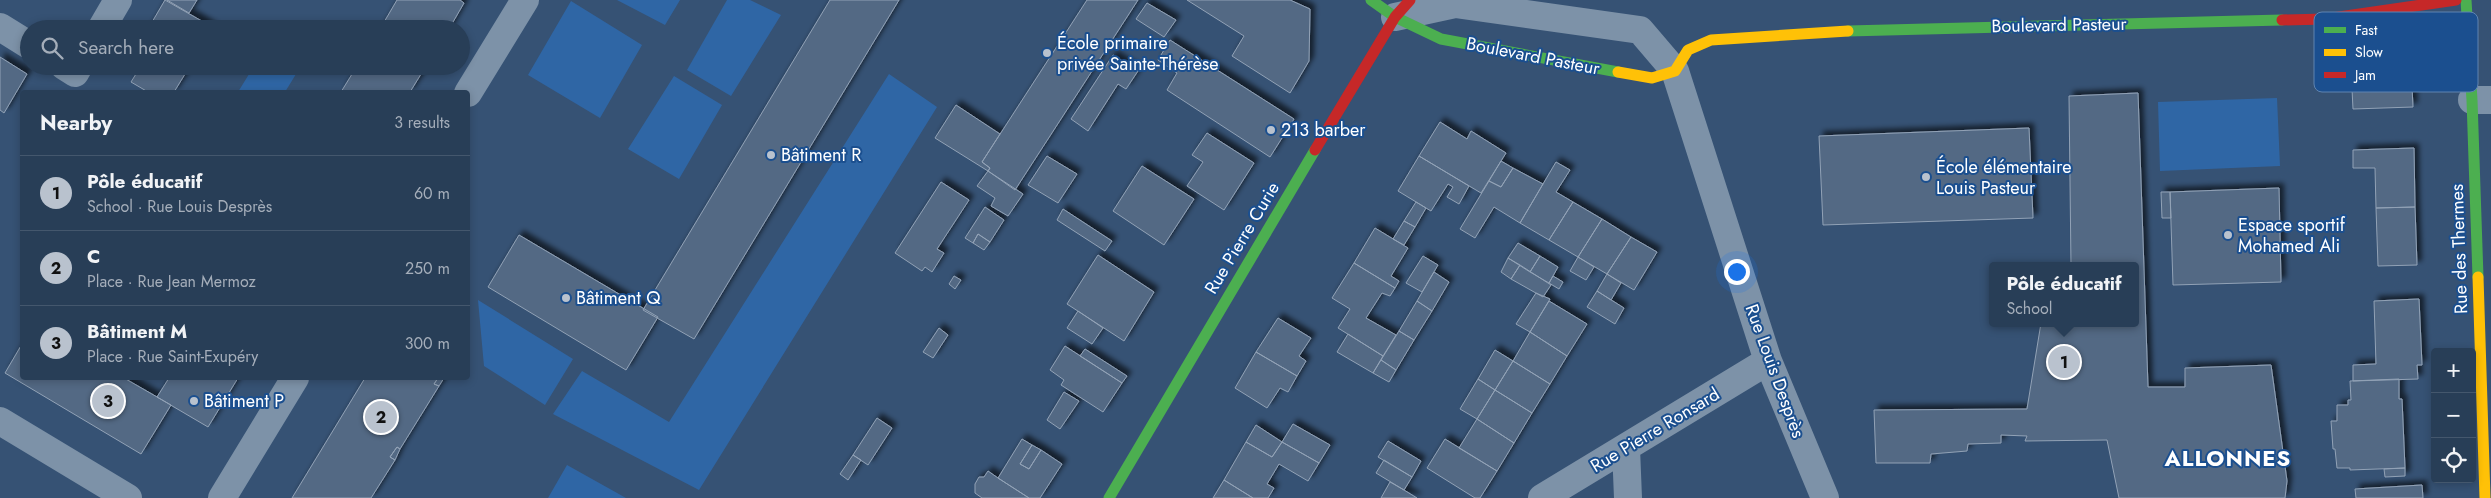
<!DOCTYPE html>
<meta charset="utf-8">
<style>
:root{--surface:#283e57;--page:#344961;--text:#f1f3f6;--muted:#a5aeba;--line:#44576d;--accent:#b9c2ce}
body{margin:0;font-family:Jost,sans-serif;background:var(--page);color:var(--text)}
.controls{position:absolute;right:15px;bottom:15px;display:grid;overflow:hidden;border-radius:5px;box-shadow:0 2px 8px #0003}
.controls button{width:45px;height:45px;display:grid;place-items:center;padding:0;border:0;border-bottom:1px solid var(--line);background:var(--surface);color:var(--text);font:25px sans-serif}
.you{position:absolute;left:1736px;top:271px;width:18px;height:18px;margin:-12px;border:4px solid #fff;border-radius:50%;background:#1a73e8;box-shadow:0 0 0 8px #1a73e833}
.badge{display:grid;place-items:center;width:32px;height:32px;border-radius:50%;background:var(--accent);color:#111;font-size:16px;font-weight:700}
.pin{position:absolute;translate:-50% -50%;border:2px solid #fff;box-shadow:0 1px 5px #0006}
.popup{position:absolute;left:1989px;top:262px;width:150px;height:65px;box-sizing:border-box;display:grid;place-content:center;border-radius:5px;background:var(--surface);filter:drop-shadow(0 1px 4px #0005);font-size:16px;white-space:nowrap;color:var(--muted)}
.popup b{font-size:19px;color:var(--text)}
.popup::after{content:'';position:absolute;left:50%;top:100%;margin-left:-10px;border:10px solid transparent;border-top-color:var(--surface)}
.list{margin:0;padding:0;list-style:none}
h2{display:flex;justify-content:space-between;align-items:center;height:65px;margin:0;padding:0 20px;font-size:21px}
h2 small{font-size:16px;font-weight:400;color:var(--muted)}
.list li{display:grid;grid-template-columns:32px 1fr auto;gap:15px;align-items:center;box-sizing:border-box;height:75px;padding:0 20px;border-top:1px solid var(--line)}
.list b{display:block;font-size:19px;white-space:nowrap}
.list p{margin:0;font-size:16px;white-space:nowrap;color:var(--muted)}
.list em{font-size:16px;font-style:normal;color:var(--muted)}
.icon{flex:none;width:28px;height:28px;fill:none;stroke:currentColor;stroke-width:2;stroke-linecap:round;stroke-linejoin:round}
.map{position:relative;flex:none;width:2491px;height:498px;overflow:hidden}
.search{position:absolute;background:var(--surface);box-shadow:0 2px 8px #0003;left:20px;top:20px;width:450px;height:55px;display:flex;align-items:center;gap:12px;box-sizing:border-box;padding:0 18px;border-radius:28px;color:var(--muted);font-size:19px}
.panel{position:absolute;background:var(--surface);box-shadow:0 2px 8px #0003;left:20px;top:90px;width:450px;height:290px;border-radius:5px}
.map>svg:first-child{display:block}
.green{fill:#2f66a5}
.building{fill:#526984;stroke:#92a2b6;filter:url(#shadow)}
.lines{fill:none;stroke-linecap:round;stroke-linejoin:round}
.street{stroke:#7d92a8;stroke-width:28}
.fast{stroke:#4caf50;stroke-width:11}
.slow{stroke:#ffc107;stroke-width:11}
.jam{stroke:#c62828;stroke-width:11}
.poi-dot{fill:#b9c2ce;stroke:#1b4f8f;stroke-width:2}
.labels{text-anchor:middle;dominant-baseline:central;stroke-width:4;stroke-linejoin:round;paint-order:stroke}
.street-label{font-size:18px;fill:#fff;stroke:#1b4f8f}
.poi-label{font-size:18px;fill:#fff;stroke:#1b4f8f;text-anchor:start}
.district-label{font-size:22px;font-weight:bold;letter-spacing:1px;fill:#fff;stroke:#1b4f8f}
.key{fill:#1b4f8f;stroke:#5f84b1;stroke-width:1}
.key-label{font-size:14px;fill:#fff}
</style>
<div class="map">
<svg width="2491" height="498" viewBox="0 0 2491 498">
<defs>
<filter id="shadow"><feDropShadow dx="4.5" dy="-4.5" stdDeviation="2.5" flood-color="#0009"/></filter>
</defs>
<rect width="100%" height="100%" fill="#365274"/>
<!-- green -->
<path class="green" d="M617 0H680L665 25Z
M727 0H750L781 15 731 96 687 70Z
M571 1 642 45 600 118 528 75Z
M254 66H301L285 92H238Z
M889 74 937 107 699 490 553 414 582 371 669 422Z
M674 76 722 105 679 179 628 149Z
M2277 98 2280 166 2160 171 2158 102Z
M478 300 573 359 545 405 484 366Z
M567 465 626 498H548Z"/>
<!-- building -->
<path class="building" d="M165 0 200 20 195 29H148Z
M167 0H197L189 13Z
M397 0H460L464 3 449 29H380Z
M830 0H899L694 339 643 310Z
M1087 0H1138L1015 190 988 171 990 168 982 162Z
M1187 0H1290L1310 9 1309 61 1290 93 1232 56 1244 36Z
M1147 3 1176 20 1164 37 1136 19Z
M200 20 213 28V29H195Z
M1170 40 1294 119 1270 157 1167 90 1177 73 1158 60Z
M1113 55 1138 71 1126 89 1118 84 1088 131 1071 119Z
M0 57 27 74 4 113 0 110Z
M141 66H190L174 92H148L131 82Z
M357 66H426L410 92H341Z
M2411 67 2413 107 2353 109 2351 69Z
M2138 93 2148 387H2185V368L2271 365 2287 481 2285 498H2119L2107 440 2025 441 2027 436 2001 435V443L1968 444 1967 451 1931 454 1930 463H1876L1874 410 2027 409 2041 323H2135V266H2071L2069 96Z
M956 105 1000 134 982 162 990 168 988 171 935 138Z
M1440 122 1467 139 1471 131 1506 153 1481 193 1419 156Z
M2029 128 2033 218 1823 225 1819 136Z
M1207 133 1254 163 1224 210 1187 186 1203 162 1192 155Z
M2414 148 2415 207 2376 208 2375 168H2353V150Z
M1047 156 1077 174 1058 203 1028 185Z
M1419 156 1469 186 1459 204 1447 197 1453 187 1448 184 1431 211 1398 191Z
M1501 161 1513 168 1501 187 1489 181Z
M1556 162 1570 170 1556 192 1573 202 1549 240 1520 223Z
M1142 166 1194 199 1164 245 1113 211Z
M1513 168 1543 184 1520 223 1494 207 1475 238 1460 229 1489 181 1501 187Z
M988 171 1023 194 1008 216 991 206 995 198 977 186Z
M941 182 969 200 937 249 944 253 932 272 925 267 922 271 895 253Z
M2279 188 2281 282 2173 285 2170 192Z
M2161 192H2170L2171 218H2162Z
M1416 202 1426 208 1415 227 1404 221Z
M1573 202 1602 219 1578 257 1549 240Z
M985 207 1004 220 990 242 978 234 973 243 965 238Z
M2415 207 2417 265 2378 266 2376 208Z
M1063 209 1112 241 1105 251 1057 220Z
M1602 219 1631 237 1607 274 1578 257Z
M1404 221 1415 227 1404 245 1393 239Z
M1375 228 1408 248 1391 276 1399 281 1395 288 1354 263Z
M978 234 990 242 984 250 973 243Z
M519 235 658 317 626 370 488 287Z
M1631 237 1657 252 1634 290 1607 274Z
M1518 243 1540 256 1530 272 1508 258Z
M1098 255 1154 292 1124 341 1067 304Z
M1423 256 1438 265 1422 292 1406 283Z
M1540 256 1558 267 1549 283 1530 272Z
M1578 257 1594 267 1586 280 1570 271Z
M1508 258 1520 265 1511 279 1501 272Z
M1354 263 1395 288 1390 296 1382 293 1366 318 1396 335 1383 356 1338 328 1350 309 1332 298Z
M1520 265 1551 285 1543 297 1511 279Z
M1434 272 1449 282 1432 311 1417 301Z
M1607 274 1621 283 1611 300 1597 291Z
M954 276 961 280 955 289 949 284Z
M1553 276 1563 282 1559 289 1549 283Z
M1597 291 1624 308 1615 324 1587 307Z
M1536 293 1550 299 1530 332 1516 324Z
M2419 299 2422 365H2417L2418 379 2353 381V365L2376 364 2374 301Z
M1417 301 1432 311 1414 340 1399 331Z
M1549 301 1587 324 1567 356 1530 332Z
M1078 311 1103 328 1092 344 1067 328Z
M1278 318 1311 338 1299 356 1306 361 1297 376 1256 352Z
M939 328 948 335 933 358 923 352Z
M1399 331 1414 340 1396 370 1381 360Z
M1530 332 1567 356 1550 384 1513 361Z
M1348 334 1383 356 1373 373 1337 352Z
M22 344V378H124L171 405 141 454 5 373Z
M1065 346 1122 383 1103 412 1061 385 1064 380 1050 370Z
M1085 349 1127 376 1122 383 1080 356Z
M1495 350 1513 361 1495 390 1478 379Z
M1256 352 1297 376 1288 392 1280 388 1267 408 1235 388Z
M1381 360 1396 370 1389 382 1373 373Z
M1513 361 1550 384 1532 413 1495 390Z
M169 378H238L208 427 157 397Z
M365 378H438L434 384 439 386 400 449 397 447 390 457 395 460 371 498H292Z
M438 378H444L439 386 434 384Z
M1478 379 1495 390 1477 419 1460 409Z
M2399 379V399H2402L2405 468 2350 470V468H2337L2335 449H2333L2331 421H2337V405H2348V400H2351L2350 381Z
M1495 390 1532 413 1514 443 1477 419Z
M1064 392 1079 401 1060 429 1047 420Z
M877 418 892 428 868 465 853 455Z
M1477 419 1514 443 1497 471 1459 448Z
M1293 424 1330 445 1319 463 1282 442Z
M1256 425 1282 442 1272 457 1246 442Z
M1022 439 1032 445 1020 464 1029 469 1041 450 1062 464 1040 498H1029L998 478Z
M1445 439 1497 471 1480 498H1475L1427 468Z
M1388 441 1421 461 1412 477 1378 457Z
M1246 442 1272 457 1282 442 1319 463 1308 481 1279 464 1267 484 1274 488 1268 498H1253L1224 480Z
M1032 445 1041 450 1029 469 1020 464Z
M397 447 400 449 395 460 390 457Z
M853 455 861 460 848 480 840 474Z
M1384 460 1412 477 1404 490 1376 473Z
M2405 468V476L2385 477 2384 469Z
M988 471 998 478 1029 498H982L975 493V484L979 477H984Z
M1224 480 1253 498H1213Z
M1390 482 1404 490 1417 498H1381Z
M2422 485 2423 498H2356L2355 489Z"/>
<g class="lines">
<!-- street -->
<path class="street" d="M1395 17 1455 4 1640 30 1675 71 1768 361 1825 498
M0 27 29 45
M101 29 118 0
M64 66 75 73 79 66
M468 93 525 0
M2472 100H2491
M0 421 128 498
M1626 448 1628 498
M222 498 295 378
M1542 498 1768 361"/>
<!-- fast -->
<path class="fast" d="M1371 0 1395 17 1441 39 1618 72
M2466 0 2472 100 2478 277
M1848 31 2282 20
M1109 498 1315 150"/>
<!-- slow -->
<path class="slow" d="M1618 72 1652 78 1675 71 1688 50 1711 40 1848 31
M2478 277 2485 498"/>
<!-- jam -->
<path class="jam" d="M2282 20 2325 19 2456 0
M1315 150 1395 17 1410 0"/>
</g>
<!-- markers -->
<g class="poi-dot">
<circle cx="1047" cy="53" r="5"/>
<circle cx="1271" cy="130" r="5"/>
<circle cx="771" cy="155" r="5"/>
<circle cx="1926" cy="177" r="5"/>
<circle cx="2228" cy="235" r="5"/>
<circle cx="566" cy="298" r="5"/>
<circle cx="194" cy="401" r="5"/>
</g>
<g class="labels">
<!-- street labels -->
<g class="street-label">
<text transform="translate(2059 25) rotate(-1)">Boulevard Pasteur</text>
<text transform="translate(1533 56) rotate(11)">Boulevard Pasteur</text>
<text transform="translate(1242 238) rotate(-59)">Rue Pierre Curie</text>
<text transform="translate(2459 249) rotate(-92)">Rue des Thermes</text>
<text transform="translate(1775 371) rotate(70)">Rue Louis Desprès</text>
<text transform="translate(1655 430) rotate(-31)">Rue Pierre Ronsard</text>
</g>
<!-- poi labels -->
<g class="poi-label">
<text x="1057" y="43">École primaire<tspan x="1057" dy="21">privée Sainte-Thérèse</tspan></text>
<text x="1281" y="130">213 barber</text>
<text x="781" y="155">Bâtiment R</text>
<text x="1936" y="167">École élémentaire<tspan x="1936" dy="21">Louis Pasteur</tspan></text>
<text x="2238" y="225">Espace sportif<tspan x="2238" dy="21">Mohamed Ali</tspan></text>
<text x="576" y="298">Bâtiment Q</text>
<text x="204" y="401">Bâtiment P</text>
</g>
<!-- district labels -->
<g class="district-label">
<text x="2228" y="458">ALLONNES</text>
</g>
</g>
<!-- legend -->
<rect x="2314" y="12" width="164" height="80" rx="8" class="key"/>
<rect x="2324" y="27" width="22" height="6" fill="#4caf50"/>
<rect x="2324" y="49" width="22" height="7" fill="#ffc107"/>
<rect x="2324" y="72" width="22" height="6" fill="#c62828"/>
<g class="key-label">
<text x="2355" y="35">Fast</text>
<text x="2355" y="57">Slow</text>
<text x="2355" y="80">Jam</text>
</g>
</svg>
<div class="controls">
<button>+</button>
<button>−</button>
<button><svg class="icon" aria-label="locate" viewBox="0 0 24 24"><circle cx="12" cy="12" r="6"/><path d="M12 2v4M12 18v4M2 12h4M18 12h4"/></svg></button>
</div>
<div class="you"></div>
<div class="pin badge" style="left:2064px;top:362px">1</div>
<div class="popup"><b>Pôle éducatif</b>School</div>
<div class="pin badge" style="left:381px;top:417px">2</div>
<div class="pin badge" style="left:108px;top:401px">3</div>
<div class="search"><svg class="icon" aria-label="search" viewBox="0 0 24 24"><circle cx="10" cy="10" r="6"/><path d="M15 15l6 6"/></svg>Search here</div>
<section class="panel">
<h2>Nearby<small>3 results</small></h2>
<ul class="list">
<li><span class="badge">1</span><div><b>Pôle éducatif</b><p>School · Rue Louis Desprès</p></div><em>60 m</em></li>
<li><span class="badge">2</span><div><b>C</b><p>Place · Rue Jean Mermoz</p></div><em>250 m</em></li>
<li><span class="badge">3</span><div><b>Bâtiment M</b><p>Place · Rue Saint-Exupéry</p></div><em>300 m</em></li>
</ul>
</section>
</div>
